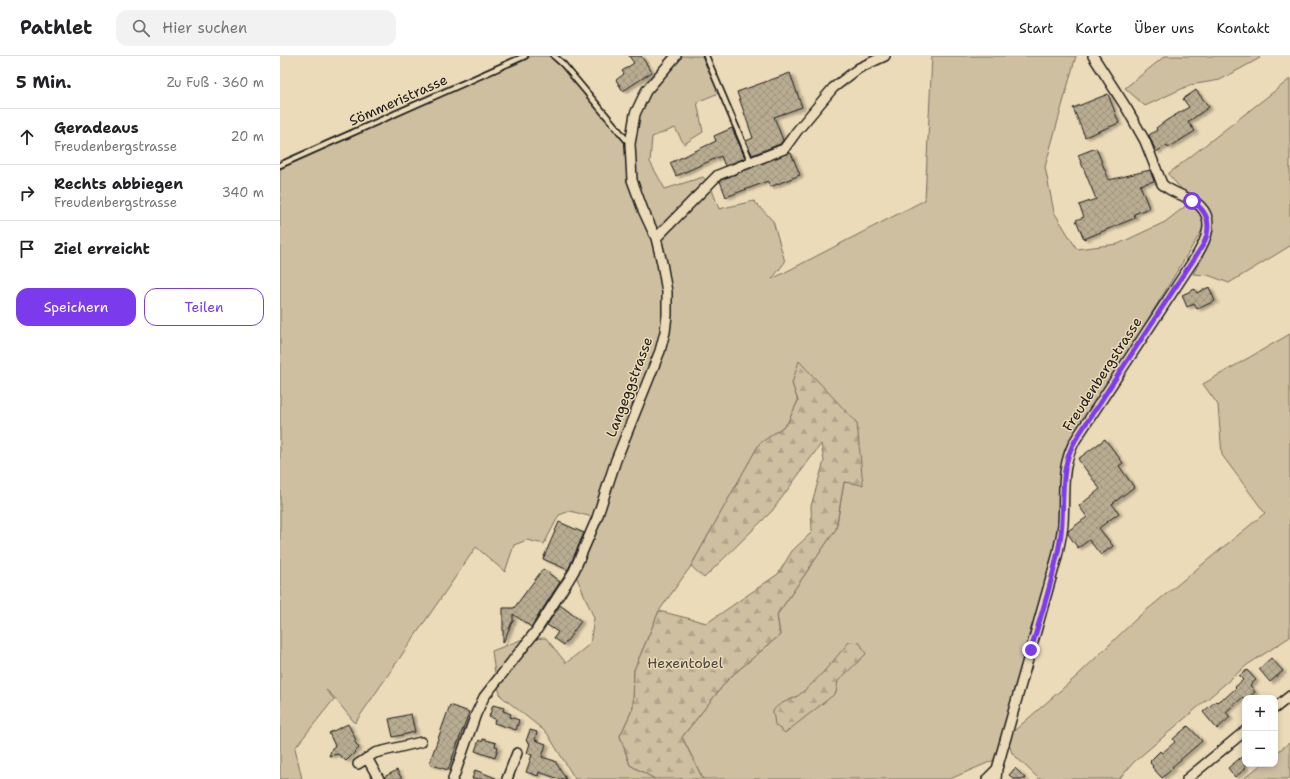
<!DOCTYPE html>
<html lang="de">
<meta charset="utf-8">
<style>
:root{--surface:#fff;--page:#f2f2f2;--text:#202124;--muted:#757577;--line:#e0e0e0;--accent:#7c3aed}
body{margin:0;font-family:"Shantell Sans",sans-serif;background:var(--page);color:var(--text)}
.controls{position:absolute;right:12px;bottom:12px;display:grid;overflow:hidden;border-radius:8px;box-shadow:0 2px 6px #0003}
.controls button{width:36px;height:36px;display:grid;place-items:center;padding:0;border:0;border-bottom:1px solid var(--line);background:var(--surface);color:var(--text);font:20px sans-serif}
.stop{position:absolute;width:12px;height:12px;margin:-9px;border:3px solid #7c3aed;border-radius:50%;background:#fff}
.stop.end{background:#7c3aed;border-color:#fff;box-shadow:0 1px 4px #0008}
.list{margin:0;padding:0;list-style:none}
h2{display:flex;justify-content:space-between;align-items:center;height:52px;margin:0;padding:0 16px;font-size:17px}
h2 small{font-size:13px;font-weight:400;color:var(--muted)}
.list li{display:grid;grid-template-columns:26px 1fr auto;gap:12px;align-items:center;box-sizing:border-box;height:56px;padding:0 16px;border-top:1px solid var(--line)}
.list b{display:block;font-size:15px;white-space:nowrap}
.list p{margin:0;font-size:13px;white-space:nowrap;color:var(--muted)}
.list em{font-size:13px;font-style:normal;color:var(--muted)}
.actions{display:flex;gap:8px;padding:12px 16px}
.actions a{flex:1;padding:9px 0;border:1px solid var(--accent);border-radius:12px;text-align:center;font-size:14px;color:var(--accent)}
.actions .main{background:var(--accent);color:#fff}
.icon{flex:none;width:22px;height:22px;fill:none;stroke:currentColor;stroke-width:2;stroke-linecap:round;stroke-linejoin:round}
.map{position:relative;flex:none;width:1010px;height:723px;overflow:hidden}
header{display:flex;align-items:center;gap:24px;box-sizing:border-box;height:56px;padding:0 20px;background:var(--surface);border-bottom:1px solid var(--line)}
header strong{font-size:19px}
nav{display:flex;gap:22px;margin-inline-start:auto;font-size:14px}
.search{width:280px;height:36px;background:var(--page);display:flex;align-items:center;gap:10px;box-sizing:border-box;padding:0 14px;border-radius:12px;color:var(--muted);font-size:15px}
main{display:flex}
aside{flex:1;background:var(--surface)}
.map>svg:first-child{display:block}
.green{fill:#cebfa1;stroke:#756e5e}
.forest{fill:url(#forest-firs);stroke:#756e5e}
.building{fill:url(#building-cross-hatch);stroke:#1c1c1c;filter:url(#shadow)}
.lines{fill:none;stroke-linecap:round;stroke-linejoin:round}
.lane-casing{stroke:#1c1c1c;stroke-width:8}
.street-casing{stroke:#1c1c1c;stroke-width:12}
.lane{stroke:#ecdbb8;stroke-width:4.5}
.street{stroke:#ecdbb8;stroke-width:9}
.route{stroke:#7c3aed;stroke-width:5}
.labels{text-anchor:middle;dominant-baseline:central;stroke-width:3;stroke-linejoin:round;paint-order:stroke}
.street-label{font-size:14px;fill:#1c1c1c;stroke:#ecdbb8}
.park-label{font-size:14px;fill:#48453d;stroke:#ecdbb8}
</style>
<header>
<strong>Pathlet</strong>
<div class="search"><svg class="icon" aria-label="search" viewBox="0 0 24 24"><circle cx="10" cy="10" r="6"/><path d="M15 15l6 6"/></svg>Hier suchen</div>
<nav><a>Start</a><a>Karte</a><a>Über uns</a><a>Kontakt</a></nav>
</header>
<main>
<aside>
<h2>5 Min.<small>Zu Fuß · 360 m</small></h2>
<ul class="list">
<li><svg class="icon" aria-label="ahead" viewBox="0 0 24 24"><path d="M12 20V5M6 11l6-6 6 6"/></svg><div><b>Geradeaus</b><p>Freudenbergstrasse</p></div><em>20 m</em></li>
<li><svg class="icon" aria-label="right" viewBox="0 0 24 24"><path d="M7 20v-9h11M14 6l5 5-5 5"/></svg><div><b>Rechts abbiegen</b><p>Freudenbergstrasse</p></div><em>340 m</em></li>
<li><svg class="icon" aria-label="arrive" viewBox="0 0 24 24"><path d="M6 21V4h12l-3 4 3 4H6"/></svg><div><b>Ziel erreicht</b></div></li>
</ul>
<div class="actions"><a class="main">Speichern</a><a>Teilen</a></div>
</aside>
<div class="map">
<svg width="1010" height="723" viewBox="0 0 1010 723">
<defs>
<pattern id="forest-firs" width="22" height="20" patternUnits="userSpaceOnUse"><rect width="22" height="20" fill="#cebfa1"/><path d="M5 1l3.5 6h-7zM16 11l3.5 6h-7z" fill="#b0a48a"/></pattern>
<pattern id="building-cross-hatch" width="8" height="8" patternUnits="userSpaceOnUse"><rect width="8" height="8" fill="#b8ac92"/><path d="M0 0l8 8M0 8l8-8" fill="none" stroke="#9e937d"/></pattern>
<filter id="shadow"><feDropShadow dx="3.5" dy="2" stdDeviation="1" flood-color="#0004"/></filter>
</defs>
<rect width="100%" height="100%" fill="#ecdbb8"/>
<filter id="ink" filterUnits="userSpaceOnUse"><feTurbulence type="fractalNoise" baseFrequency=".025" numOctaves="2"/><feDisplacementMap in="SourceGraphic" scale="8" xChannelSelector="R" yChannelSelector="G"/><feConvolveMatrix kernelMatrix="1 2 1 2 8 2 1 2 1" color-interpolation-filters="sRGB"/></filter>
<g filter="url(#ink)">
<!-- green -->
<path class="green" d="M252 0H269L275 3 349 87 355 58 396 0H426L441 36 417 46 423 76 404 88 395 72 372 81 370 106 385 133 423 121 430 128 439 153 474 145 493 165 505 206 492 223 645 144 652 0H796L765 111 774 156 797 193 838 188 885 166 912 145 888 118 1010 23V190L949 227 928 219 913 218 922 203 927 178V166L791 390 782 476 727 681 797 620 857 562 985 457 942 399 938 349 923 328 1010 278V581L967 609 854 706 839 723H759L732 697 727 682 719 702 670 723H423L402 681 449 622 500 579 497 559 556 473 564 426 583 428 512 327 518 345 507 368 479 389 411 510 379 555 354 614 353 652 340 680 350 709 375 723H295L267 677 221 640 216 625 212 595 243 583 266 582 286 607 310 588 314 562 294 515 316 462 290 455 279 459 264 488 247 484 234 489 225 516 196 491 75 667 53 640 46 634 54 643 15 692 22 723H0V109Z
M885 0H978L980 2 940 24 910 29 865 50 845 32Z
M1009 687 1010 688V723H963L982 708H995V698Z"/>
<!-- forest -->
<path class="forest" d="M519 305 577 367 583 429 564 426 556 473 497 559 500 579 449 622 402 681 423 723H375L350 709 340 680 353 652 354 614 379 555 427 567 498 518 512 495 532 476 531 450 544 405 541 388 492 455 424 522 411 510 479 388 507 368 518 345 512 327Z
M569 586 580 587 586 598 558 625 556 637 505 677 495 669 493 655C499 646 510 645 519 639 538 624 553 605 569 586Z"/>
<!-- building -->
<path class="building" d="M349 0H361L372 16 343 35 336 24 344 18 342 15 354 7Z
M510 17 522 51 494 61 503 84 500 88 472 99 466 85 473 82 457 36Z
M916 34 929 51 908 66 915 75 888 92 887 89 876 96 869 79 877 74 876 72 887 64 909 51 903 43Z
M828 38 839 67 805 81 793 52Z
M452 72 465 102 445 110 441 100 396 120 390 107 436 85 434 80Z
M816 92 829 124 870 114 874 125 860 129 869 152 854 158 855 162 804 183 796 164 804 161 799 149 816 143 798 99Z
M508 97H511L520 119 490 131 488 125 446 141 440 125 441 124Z
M929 231 935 245 917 253 914 248 907 251 902 239 915 233 917 237Z
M825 383 843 407 839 410 854 431 832 448 839 457 819 472 833 490 821 499 809 484 798 492 788 478V475L807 461 799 450 820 433 798 403Z
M279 466 304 477 288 514 263 503Z
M263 513 280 526 251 571 233 558V566H232L223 587V552H234Z
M280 549 301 565 284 589 274 582 278 576 267 569Z
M991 602 1003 615 990 626 979 613Z
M967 614 976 624 970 629 975 636 968 642 965 643 963 641 946 656 950 661 937 673 923 656 936 645 937 646 944 641 945 642 956 632 955 631 963 624 959 620Z
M170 649 189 656 168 714 149 708Z
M213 649 224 652 223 655 231 658 230 661 239 664 236 674 214 667 215 663 209 661Z
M131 658 135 676 113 681 109 663Z
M68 668 76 684 74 685 79 692 66 705 58 698 49 700 52 692 55 690 49 677Z
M908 670 922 685 892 711 893 712 882 722 872 711 873 710 870 707 871 706 870 705 880 695 882 697 895 686 893 683Z
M250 674 257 676 255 684 266 688 262 701 275 705 286 723H279L259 716 258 720 246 716 252 699 247 697 250 687 246 685Z
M203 683 216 687 215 690 218 691 215 702 195 695 199 684 202 686Z
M965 698V713L955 721 948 712Z
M735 712 746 723H734L729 719Z
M117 714 122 723H105L104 721Z
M195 714 216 722V723H192Z"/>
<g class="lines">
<defs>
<path id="lane" d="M274 0 283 8 350 88
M426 0 471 106
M0 109 245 0"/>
<path id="street" d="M376 182 438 119 504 93 517 75 553 32 579 12 605 0
M995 652 1010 640
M87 702 99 723
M78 708 95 697 141 686
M173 723 196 658 204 641 256 575 288 525 294 515 317 462 336 404 380 295 385 276 387 259V236L382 207 376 182 363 154 352 124 350 88 355 58 366 35 396 0
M227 723 237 697
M707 723 717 713
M716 723 717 713 777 501C779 490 782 479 783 468 785 438 780 410 796 383L917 199C926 184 935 165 920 150 915 145 907 142 901 139 894 136 887 133 882 128L865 85 847 53 813 0
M907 723 965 675"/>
</defs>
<!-- lane casing -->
<use href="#lane" class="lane-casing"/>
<!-- street casing -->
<use href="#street" class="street-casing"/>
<!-- lane -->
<use href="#lane" class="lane"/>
<!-- street -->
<use href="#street" class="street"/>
</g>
</g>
<g class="lines" filter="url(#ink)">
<!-- route -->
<path class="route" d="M751 594C761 558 774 522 780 485 786 451 777 414 796 383L923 189C932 171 929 156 912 145"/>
</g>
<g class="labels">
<!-- street labels -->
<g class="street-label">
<text transform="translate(118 44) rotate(-24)">Sömmeristrasse</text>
<text transform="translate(822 318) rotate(-57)">Freudenbergstrasse</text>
<text transform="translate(349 331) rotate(-69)">Langeggstrasse</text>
</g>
<!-- park labels -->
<g class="park-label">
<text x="405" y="607">Hexentobel</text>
</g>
</g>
</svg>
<div class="controls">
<button>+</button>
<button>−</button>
</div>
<div class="stop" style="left:912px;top:145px"></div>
<div class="stop end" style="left:751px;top:594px"></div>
</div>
</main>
